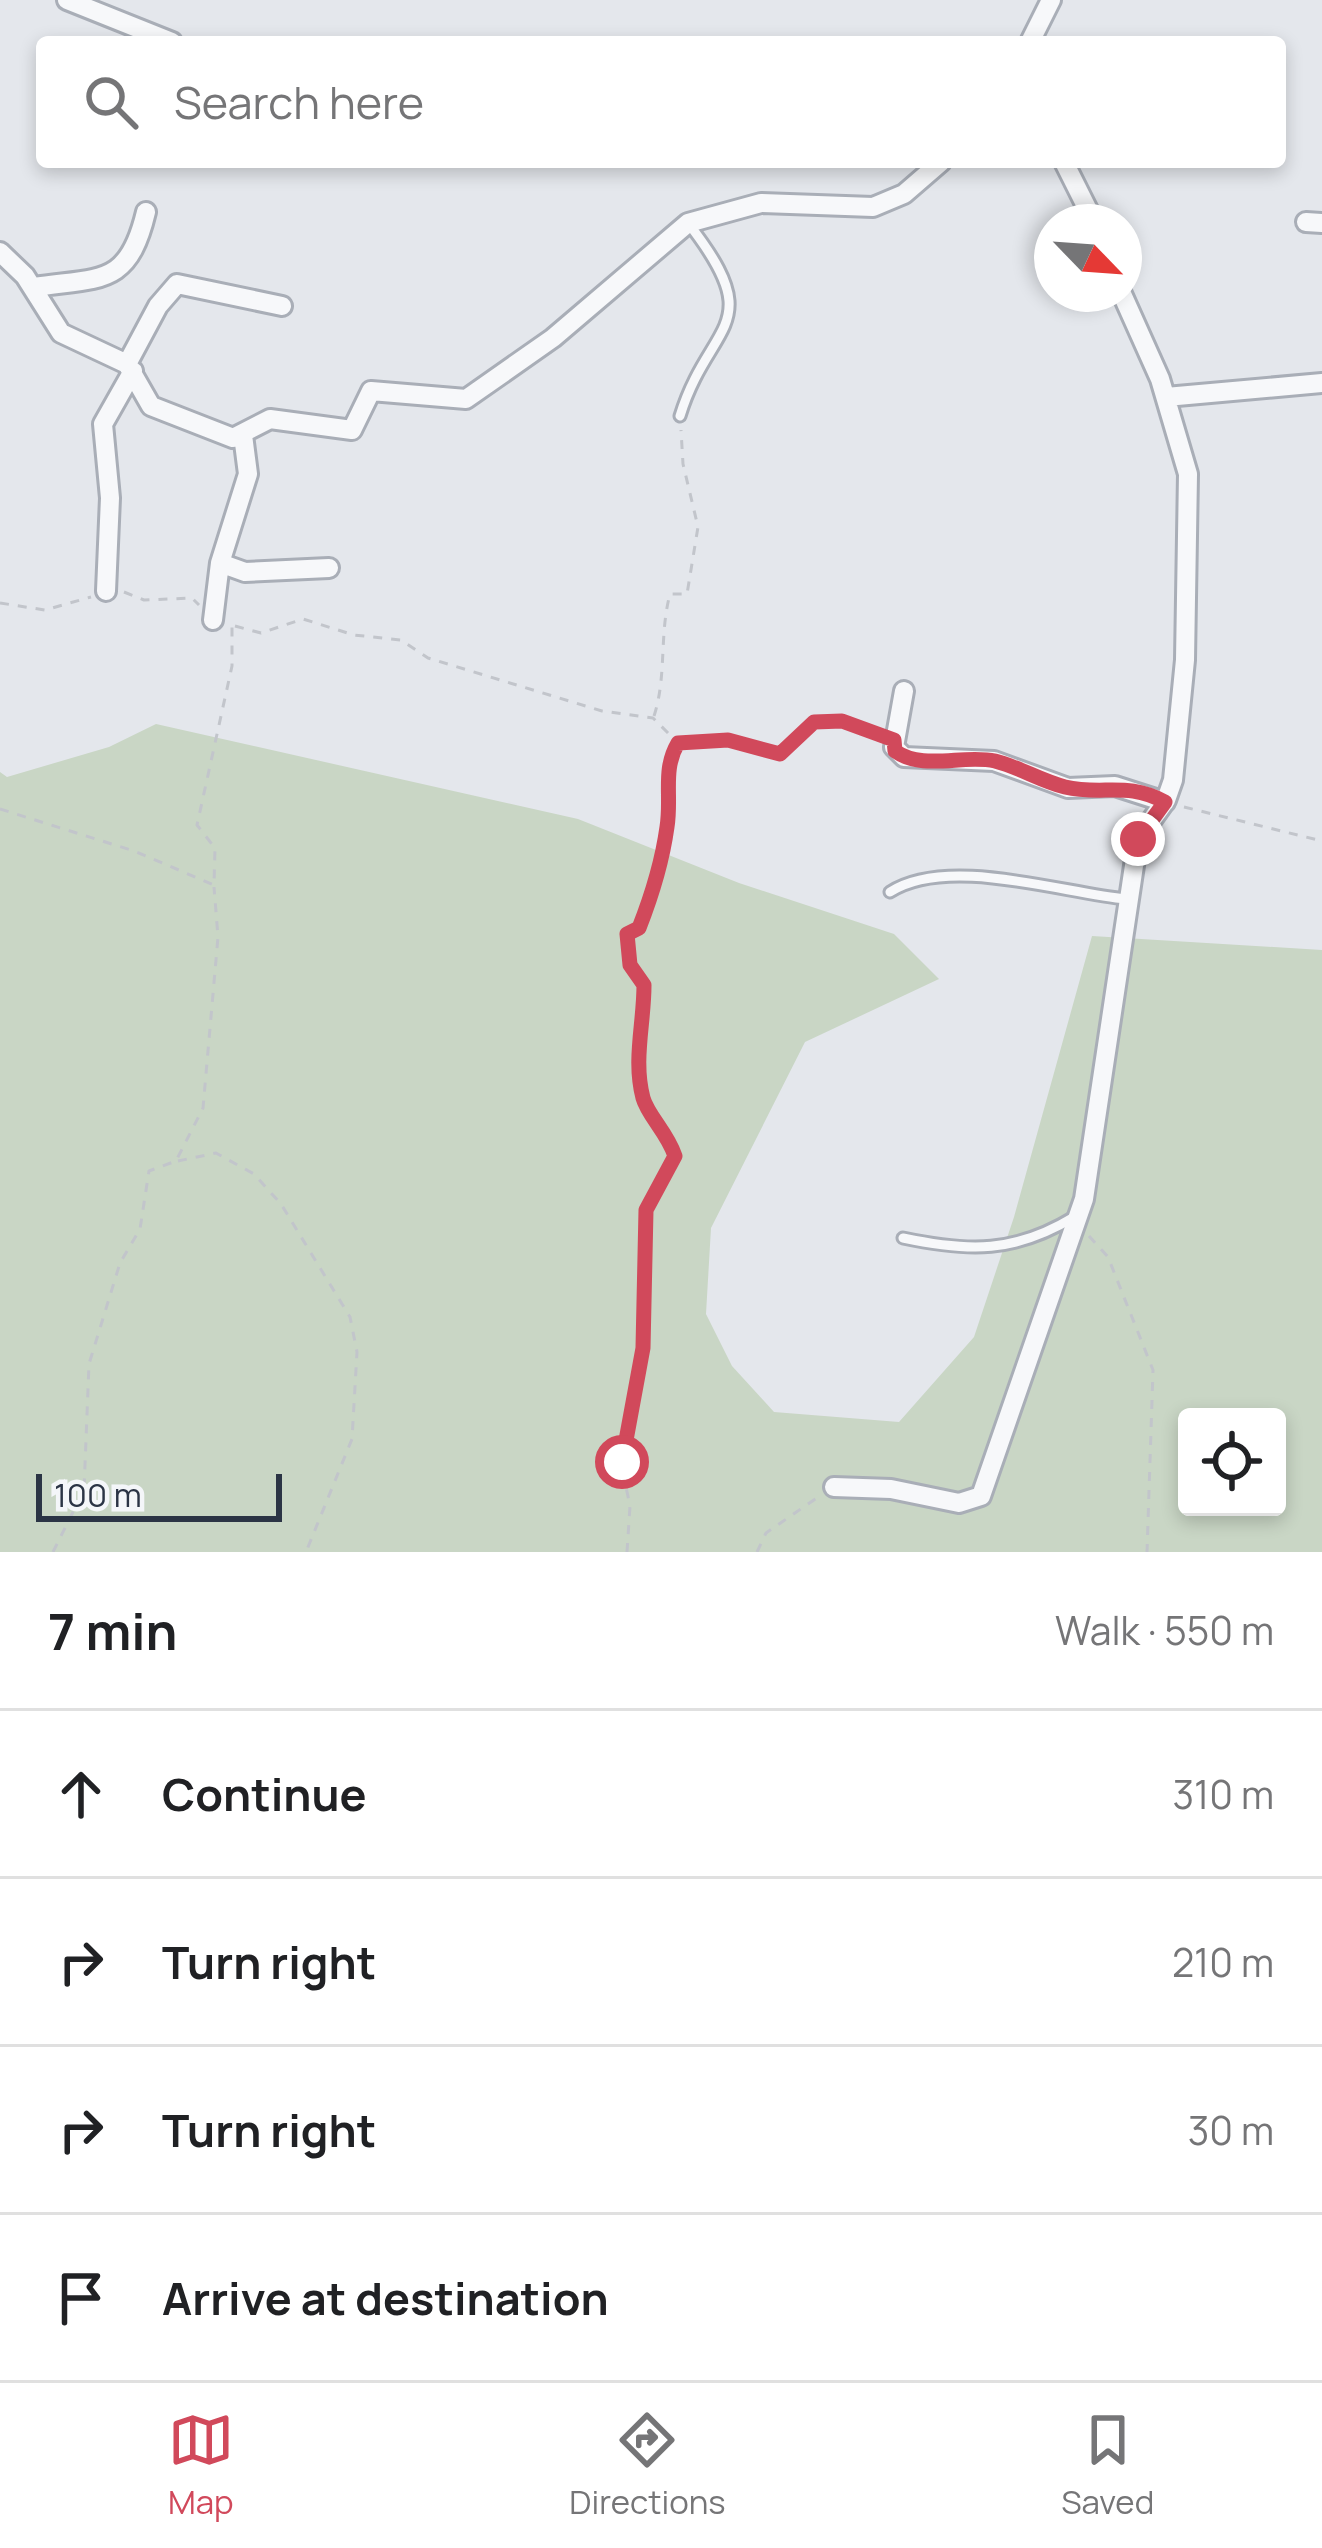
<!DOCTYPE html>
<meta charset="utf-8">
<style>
:root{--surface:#fff;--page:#f2f2f2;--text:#202124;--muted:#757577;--line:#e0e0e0;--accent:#d1495b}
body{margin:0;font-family:Manrope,sans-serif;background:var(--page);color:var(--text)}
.controls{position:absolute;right:36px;bottom:36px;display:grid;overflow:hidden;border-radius:12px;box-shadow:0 6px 18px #0003}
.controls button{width:108px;height:108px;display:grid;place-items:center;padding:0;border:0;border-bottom:3px solid var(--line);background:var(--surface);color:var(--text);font:60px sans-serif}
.compass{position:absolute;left:1034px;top:204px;width:108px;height:108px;border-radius:50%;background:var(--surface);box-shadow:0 6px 18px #0003;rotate:115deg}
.scale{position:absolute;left:36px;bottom:30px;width:246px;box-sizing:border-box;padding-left:12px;border:6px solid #2b3445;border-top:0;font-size:33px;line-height:42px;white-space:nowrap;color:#2b3445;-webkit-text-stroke:9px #f4f6f9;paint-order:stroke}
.stop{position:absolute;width:36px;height:36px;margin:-27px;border:9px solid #d1495b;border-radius:50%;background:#fff}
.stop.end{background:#d1495b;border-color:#fff;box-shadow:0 3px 12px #0008}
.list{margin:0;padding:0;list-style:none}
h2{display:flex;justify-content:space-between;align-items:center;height:156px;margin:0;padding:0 48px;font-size:51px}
h2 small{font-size:39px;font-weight:400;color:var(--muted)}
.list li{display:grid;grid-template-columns:78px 1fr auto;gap:36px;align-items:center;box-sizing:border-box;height:168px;padding:0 48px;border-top:3px solid var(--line)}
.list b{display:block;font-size:45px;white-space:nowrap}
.list em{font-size:39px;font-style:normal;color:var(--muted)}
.icon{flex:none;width:66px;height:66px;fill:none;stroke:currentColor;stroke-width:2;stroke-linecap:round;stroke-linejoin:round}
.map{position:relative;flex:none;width:1322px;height:1552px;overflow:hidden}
.search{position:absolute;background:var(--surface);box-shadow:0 6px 18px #0003;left:36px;right:36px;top:36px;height:132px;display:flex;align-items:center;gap:30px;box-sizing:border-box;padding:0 42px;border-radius:12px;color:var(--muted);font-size:45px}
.sheet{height:828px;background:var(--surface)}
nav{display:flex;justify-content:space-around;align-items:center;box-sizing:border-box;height:168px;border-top:3px solid var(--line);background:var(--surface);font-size:33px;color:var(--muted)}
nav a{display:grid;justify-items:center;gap:6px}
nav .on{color:var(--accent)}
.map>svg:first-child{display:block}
.green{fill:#c9d6c5;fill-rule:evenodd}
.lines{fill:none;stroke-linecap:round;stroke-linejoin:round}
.lane-casing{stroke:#a9aeb7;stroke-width:15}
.street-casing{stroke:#a9aeb7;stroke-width:24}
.path{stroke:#c2c5cb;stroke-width:3;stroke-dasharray:9 9;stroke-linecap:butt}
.lane{stroke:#f7f8fa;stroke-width:9}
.street{stroke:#f7f8fa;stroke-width:18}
.route{stroke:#d1495b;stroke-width:15}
</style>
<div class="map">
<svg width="1322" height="1552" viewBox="0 0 1322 1552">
<rect width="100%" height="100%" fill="#e4e7ec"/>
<!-- green -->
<path class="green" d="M156 724 578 819 739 883 894 934 939 979 805 1042 711 1228 706 1314 732 1366 774 1412 899 1422 974 1337 1014 1217 1092 936 1322 950V1552H0V772L7 777 109 747ZM1187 1417H1277V1507H1187Z"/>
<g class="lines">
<defs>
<path id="lane" d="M680 416C709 321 770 328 688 223
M890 892C948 855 1062 893 1126 899
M903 1238C969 1252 1015 1253 1074 1217"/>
<path id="street" d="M67 0 172 42
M1030 42 1051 0
M1064 162 1094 222
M1306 222 1322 223
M0 252 25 276 61 333 127 364 151 406 233 438 270 419 352 430 371 391 466 399 553 338 688 223 761 203 873 207 904 194 941 162
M34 287C101 277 128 287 146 212
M127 364 158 306 177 284 282 306
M1166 397 1322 383
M220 563 245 572 329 568
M106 591 110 498 103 424 133 371
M213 620 220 563 248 474 243 435
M904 691 894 747 904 757 994 761 1068 788 1115 786 1165 802
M834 1487 891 1489 959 1503 981 1496 1084 1199 1138 839 1166 800 1173 780 1185 660 1188 474 1160 379 1122 294"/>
</defs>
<!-- lane casing -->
<use href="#lane" class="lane-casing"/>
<!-- street casing -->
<use href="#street" class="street-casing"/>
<!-- path -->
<path class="path" d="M124 592 144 600 192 598 199 605
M0 603 45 610 91 597
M235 626 261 633 303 619 354 635 401 640 428 658 602 711 653 718 678 743 728 740 780 754 814 722 842 721 880 735
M654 716C667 676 659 635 670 594H687L698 527 683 464 681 430
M1184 807 1322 841
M0 809 134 851 214 885 215 848 197 825 232 666V625
M178 1161 216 1153 254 1174 281 1204 350 1317 357 1352 352 1439 306 1552
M1089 1236 1108 1257 1153 1370 1147 1552
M53 1552 84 1490 89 1364 120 1263 140 1229 149 1171 176 1161 203 1108 218 937 214 887
M627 1552 630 1506 621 1463 643 1348 647 1210 675 1155C667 1132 648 1116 643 1098 633 1060 644 1024 644 985L630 965 627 934 639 928C652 894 662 863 667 827 672 796 662 770 678 743
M757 1552 766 1533 821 1495"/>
<!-- lane -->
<use href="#lane" class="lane"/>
<!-- street -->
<use href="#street" class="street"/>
</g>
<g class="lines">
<!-- route -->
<path class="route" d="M622 1462 643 1348 646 1210 675 1156C667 1132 648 1116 643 1098 633 1060 644 1024 644 985L630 965 627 934 639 928C652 895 662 863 667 827 672 796 662 770 678 743L728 740 780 754 814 722 842 721 894 740 895 751C923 771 963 754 995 761 1019 767 1041 781 1065 787 1103 796 1126 781 1165 802L1138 839"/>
</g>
</svg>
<div class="controls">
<button><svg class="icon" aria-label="locate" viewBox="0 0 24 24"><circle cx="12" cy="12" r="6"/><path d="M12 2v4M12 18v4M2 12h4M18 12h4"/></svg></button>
</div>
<svg class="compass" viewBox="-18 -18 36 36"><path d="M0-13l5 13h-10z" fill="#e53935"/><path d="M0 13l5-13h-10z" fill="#757577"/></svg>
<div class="scale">100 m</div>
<div class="stop" style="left:622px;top:1462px"></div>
<div class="stop end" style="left:1138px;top:839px"></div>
<div class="search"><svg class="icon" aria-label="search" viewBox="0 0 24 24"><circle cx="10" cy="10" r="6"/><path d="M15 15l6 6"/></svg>Search here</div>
</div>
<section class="sheet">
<h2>7 min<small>Walk · 550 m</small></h2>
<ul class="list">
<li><svg class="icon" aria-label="ahead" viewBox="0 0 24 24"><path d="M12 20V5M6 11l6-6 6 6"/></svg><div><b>Continue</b></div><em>310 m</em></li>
<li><svg class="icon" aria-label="right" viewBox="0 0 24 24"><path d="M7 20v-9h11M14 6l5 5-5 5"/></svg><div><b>Turn right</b></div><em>210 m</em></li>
<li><svg class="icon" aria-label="right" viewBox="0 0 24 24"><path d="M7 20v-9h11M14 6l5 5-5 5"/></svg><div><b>Turn right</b></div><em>30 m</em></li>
<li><svg class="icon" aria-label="arrive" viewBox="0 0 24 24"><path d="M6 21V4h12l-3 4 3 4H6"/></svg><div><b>Arrive at destination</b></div></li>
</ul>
</section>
<nav>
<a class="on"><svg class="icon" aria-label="map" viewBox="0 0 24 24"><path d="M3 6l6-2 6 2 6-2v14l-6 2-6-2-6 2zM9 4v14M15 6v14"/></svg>Map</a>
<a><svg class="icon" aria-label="directions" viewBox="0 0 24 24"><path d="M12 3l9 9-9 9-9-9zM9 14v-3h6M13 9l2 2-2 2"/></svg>Directions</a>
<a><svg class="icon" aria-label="saved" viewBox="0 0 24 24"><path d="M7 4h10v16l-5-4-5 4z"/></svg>Saved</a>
</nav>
